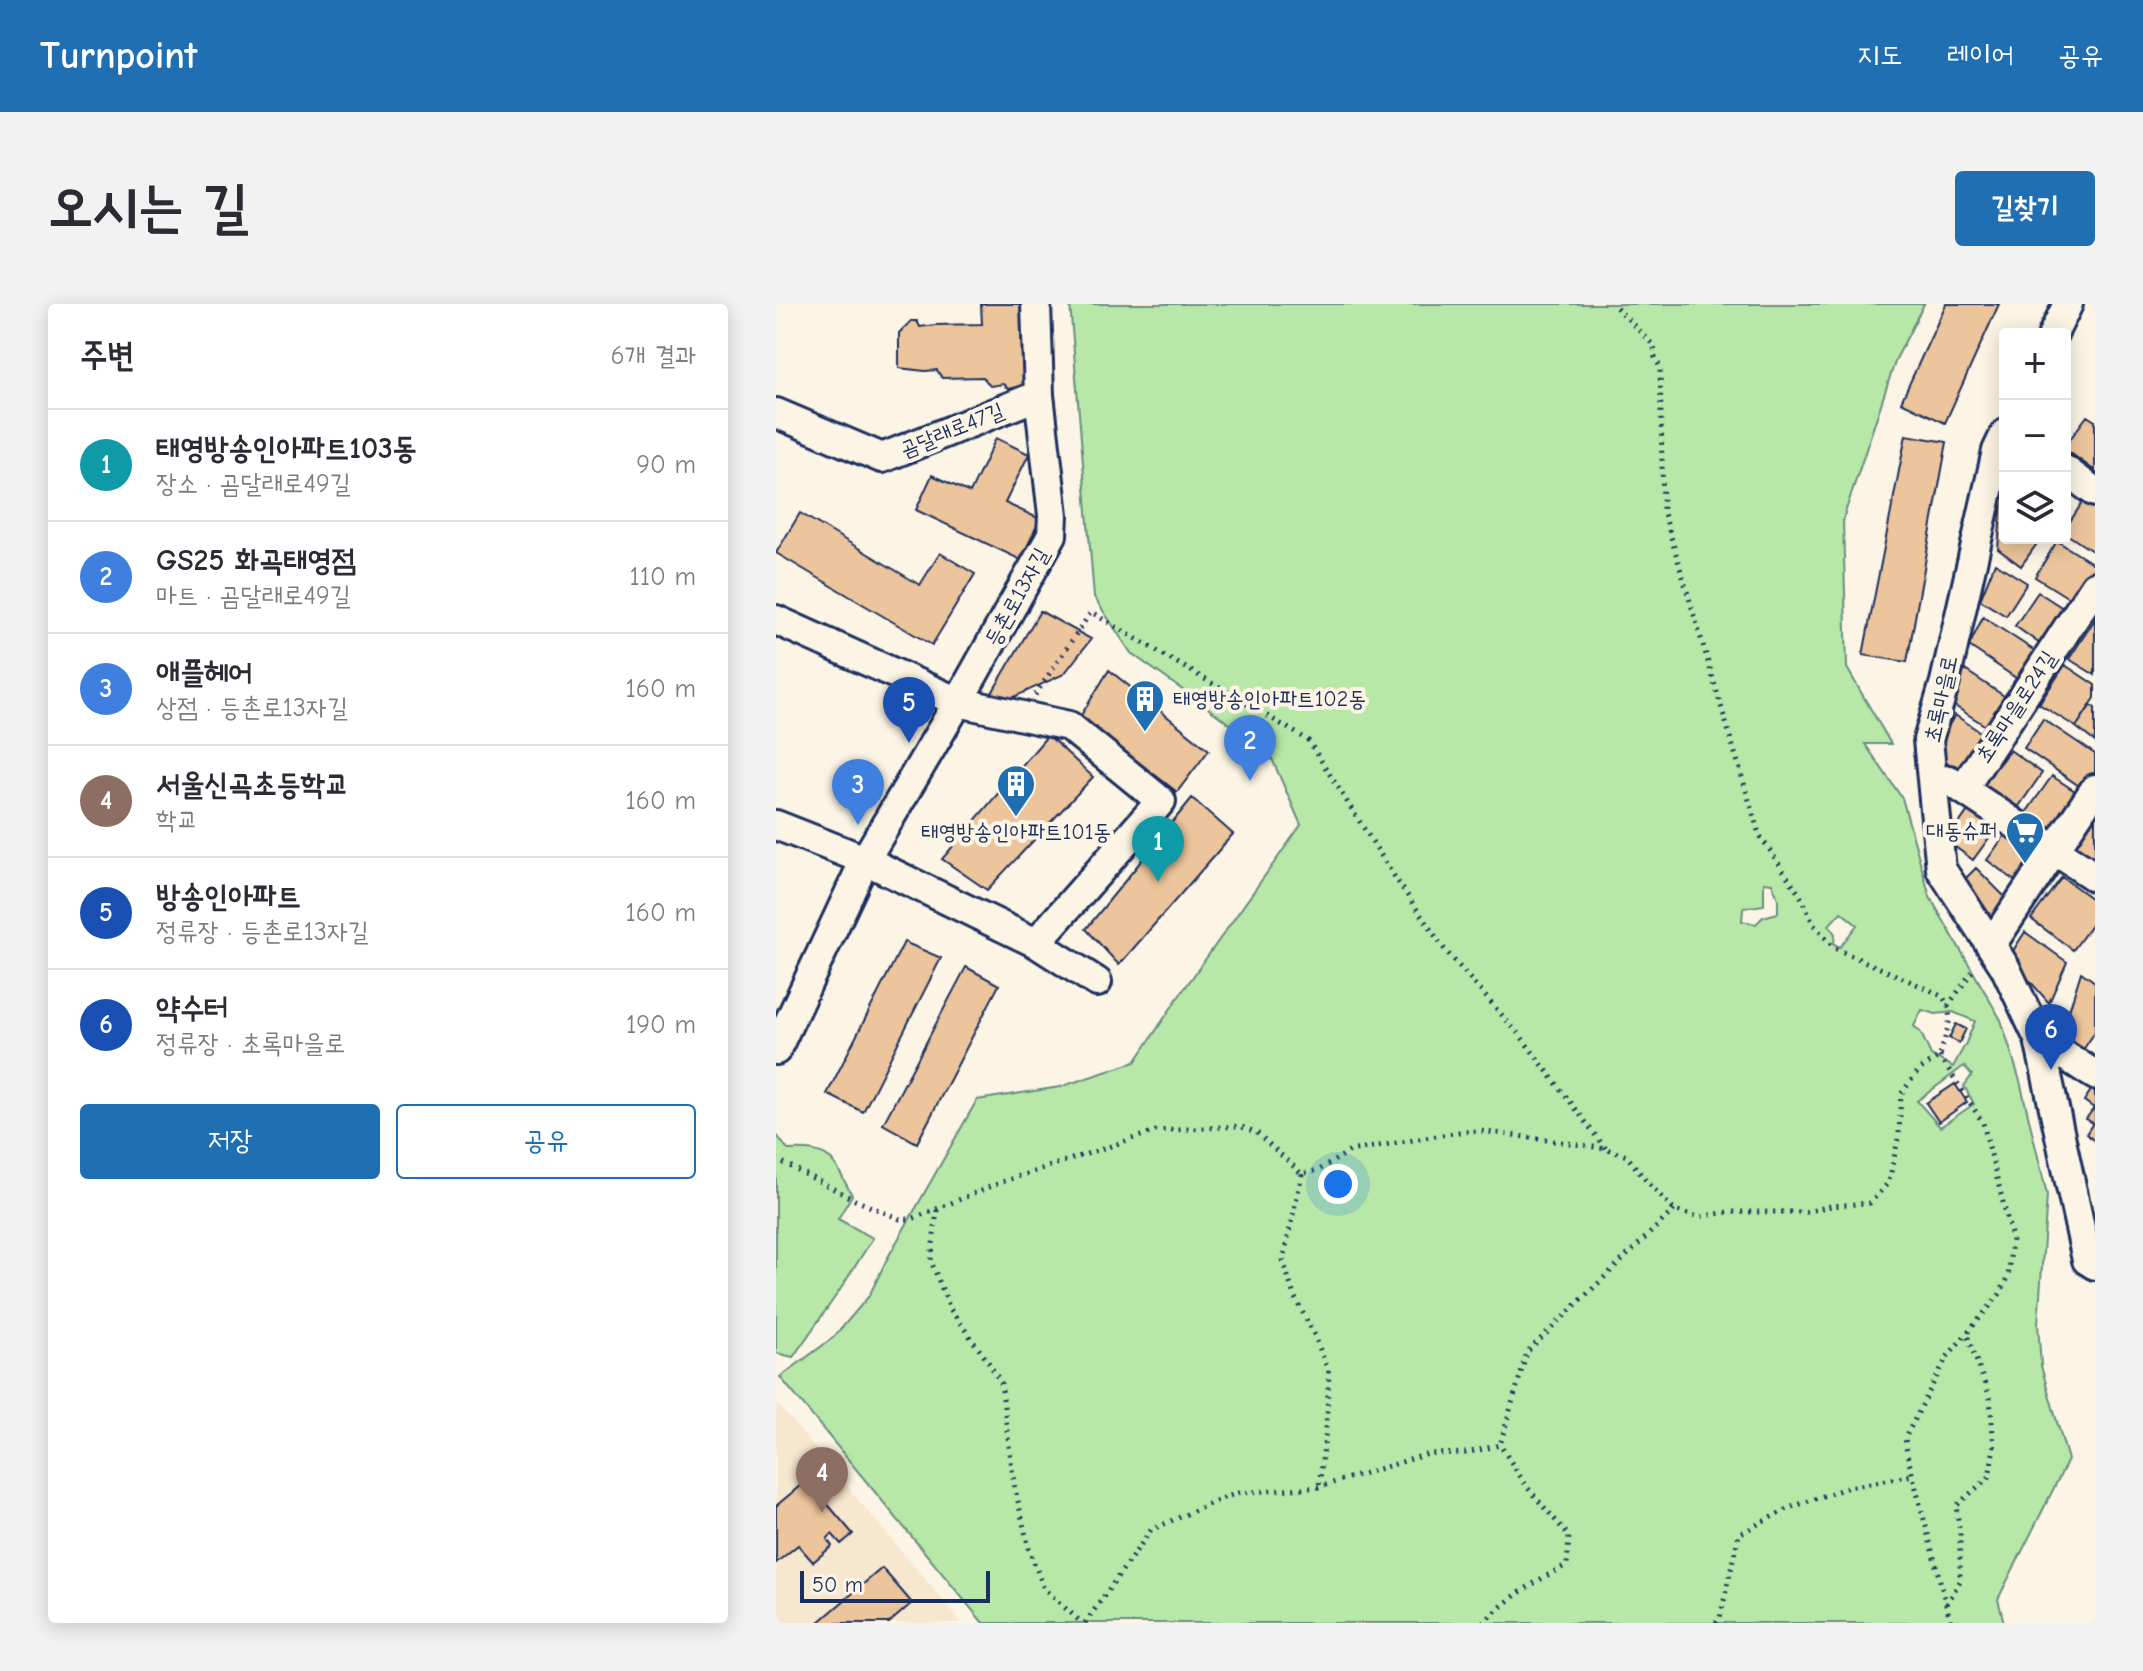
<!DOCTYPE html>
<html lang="ko">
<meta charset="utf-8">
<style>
:root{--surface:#fff;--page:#f2f2f3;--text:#2b2b33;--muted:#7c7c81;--line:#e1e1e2;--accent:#1f6fb2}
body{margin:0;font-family:"Comic Neue","Poor Story",sans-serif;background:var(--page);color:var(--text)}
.controls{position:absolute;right:24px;top:24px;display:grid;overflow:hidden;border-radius:8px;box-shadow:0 4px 20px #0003}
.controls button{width:72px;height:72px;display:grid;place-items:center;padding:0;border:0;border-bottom:2px solid var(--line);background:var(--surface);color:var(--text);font:40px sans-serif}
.scale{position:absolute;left:24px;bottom:20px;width:190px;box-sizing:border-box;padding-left:8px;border:4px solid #1b2f5e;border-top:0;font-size:22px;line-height:28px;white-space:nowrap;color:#1b2f5e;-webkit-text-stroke:6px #fcf5e5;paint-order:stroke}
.you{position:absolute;left:562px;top:880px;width:28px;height:28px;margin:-20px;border:6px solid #fff;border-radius:50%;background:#1a73e8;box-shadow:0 0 0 12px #1a73e833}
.badge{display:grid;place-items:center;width:52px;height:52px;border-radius:50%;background:var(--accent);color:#fff;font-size:26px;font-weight:700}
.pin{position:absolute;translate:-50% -66px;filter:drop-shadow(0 2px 4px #0008)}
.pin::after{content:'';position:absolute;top:42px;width:28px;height:24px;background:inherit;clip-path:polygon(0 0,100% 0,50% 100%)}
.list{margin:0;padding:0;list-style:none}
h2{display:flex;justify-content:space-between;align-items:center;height:104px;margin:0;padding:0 32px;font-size:34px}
h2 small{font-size:26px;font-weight:400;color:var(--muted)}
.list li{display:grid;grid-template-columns:52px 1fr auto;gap:24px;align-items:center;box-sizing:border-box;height:112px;padding:0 32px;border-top:2px solid var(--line)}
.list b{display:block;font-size:30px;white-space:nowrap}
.list p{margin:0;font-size:26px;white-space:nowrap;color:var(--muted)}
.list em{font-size:26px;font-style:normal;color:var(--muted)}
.actions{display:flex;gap:16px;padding:24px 32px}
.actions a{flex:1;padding:18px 0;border:2px solid var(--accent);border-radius:8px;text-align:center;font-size:28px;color:var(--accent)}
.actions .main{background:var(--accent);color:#fff}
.icon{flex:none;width:44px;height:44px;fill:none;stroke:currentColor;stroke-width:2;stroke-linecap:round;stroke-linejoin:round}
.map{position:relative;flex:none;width:1319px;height:1319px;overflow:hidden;border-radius:8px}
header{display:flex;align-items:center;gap:48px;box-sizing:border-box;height:112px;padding:0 40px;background:var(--accent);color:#fff}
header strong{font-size:38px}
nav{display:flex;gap:44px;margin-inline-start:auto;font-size:28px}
.intro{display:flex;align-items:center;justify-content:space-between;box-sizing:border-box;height:192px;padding:0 48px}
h1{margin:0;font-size:56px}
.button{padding:20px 36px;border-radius:8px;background:var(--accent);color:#fff;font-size:28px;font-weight:700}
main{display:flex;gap:48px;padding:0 48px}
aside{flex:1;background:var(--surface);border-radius:8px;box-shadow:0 4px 20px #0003}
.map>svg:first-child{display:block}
.built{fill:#f7e7cf}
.green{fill:#b7e8a7;stroke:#698c82;stroke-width:2;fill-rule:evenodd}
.building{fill:#ecc59c;stroke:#1b2f5e;stroke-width:2}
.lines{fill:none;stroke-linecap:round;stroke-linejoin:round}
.minor-casing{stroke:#1b2f5e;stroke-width:34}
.path{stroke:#1b2f5e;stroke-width:5;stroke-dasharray:2 6;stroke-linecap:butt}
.minor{stroke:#fcf5e5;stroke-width:28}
.labels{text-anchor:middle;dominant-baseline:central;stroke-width:8;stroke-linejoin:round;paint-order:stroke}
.street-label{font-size:22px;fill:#1b2f5e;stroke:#fcf5e5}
.poi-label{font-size:22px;fill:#1b2f5e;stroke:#fcf5e5;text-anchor:start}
</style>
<header>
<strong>Turnpoint</strong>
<nav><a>지도</a><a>레이어</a><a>공유</a></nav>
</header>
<div class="intro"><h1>오시는 길</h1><a class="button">길찾기</a></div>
<main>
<aside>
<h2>주변<small>6개 결과</small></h2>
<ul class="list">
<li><span class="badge" style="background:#0f9aa8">1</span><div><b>태영방송인아파트103동</b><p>장소 · 곰달래로49길</p></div><em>90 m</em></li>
<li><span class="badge" style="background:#3f7fe0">2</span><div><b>GS25 화곡태영점</b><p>마트 · 곰달래로49길</p></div><em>110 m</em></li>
<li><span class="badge" style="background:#3f7fe0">3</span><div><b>애플헤어</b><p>상점 · 등촌로13자길</p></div><em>160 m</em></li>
<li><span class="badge" style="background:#8d6e63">4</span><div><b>서울신곡초등학교</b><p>학교</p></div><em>160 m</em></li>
<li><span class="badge" style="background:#1a4fb4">5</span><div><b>방송인아파트</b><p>정류장 · 등촌로13자길</p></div><em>160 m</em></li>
<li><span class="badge" style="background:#1a4fb4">6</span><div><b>약수터</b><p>정류장 · 초록마을로</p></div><em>190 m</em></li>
</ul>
<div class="actions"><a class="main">저장</a><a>공유</a></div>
</aside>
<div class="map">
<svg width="1319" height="1319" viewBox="0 0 1319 1319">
<rect width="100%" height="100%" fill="#fcf5e5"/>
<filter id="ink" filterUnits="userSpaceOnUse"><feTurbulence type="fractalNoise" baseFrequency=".0125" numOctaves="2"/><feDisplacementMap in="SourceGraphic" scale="16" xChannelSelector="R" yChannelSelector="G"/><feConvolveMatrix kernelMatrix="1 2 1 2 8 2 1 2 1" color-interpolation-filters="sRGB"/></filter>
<g filter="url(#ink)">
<!-- built -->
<path class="built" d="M0 1098 186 1319H0Z"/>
<!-- green -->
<path class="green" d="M294 0H1148L1120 55 1067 215 1071 364 1115 440H1089L1126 494 1154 593 1225 716 1244 777 1271 891 1262 1020 1265 1062 1292 1156 1222 1295 1228 1319H207L4 1073 58 1033 93 992 111 955 201 796 284 783 359 758 401 695 525 521 493 448 355 349 318 293ZM988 578 996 579 1002 595V609L987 613 980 620 966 617 967 604 988 601ZM1065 608 1081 621 1064 643 1058 640 1059 630 1053 621ZM1146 706 1160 710 1177 708 1199 717 1190 739 1177 763 1155 751 1145 729 1138 722ZM1188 762 1196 771 1188 782 1198 800 1164 823 1141 797Z
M0 830 12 846C57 843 56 855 76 891L62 915 97 934 64 986 17 1053 0 1049Z"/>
<!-- building -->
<path class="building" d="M205 0H250L252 81 232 85 227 80 214 82 207 73 166 74 161 66 149 67 123 64V29L135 17H141L144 23 159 21 206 20Z
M1170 0H1223L1169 119 1125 98Z
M1311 112 1319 117V167L1289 145V142Z
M1130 131 1171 138 1131 358 1087 351Z
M220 134 253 150 229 199 264 215 245 256 140 206 156 171 194 189Z
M1229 191V234H1265L1245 262 1222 245 1226 195Z
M1310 193 1319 200V249L1289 229V225Z
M24 209 144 281 164 249 199 270 156 341 0 249Z
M1281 237 1319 261V267L1299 298 1259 273Z
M1219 259 1251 279 1230 312 1204 296Z
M1262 288 1293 308 1267 342 1239 322Z
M264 307 315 335 288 370 225 399 213 394Z
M1207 313 1262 349 1243 376 1193 342Z
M1319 315V371L1293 355Z
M1289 361 1319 381V394L1300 423 1263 400Z
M333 366 433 446 401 488 304 413Z
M1189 366 1237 398 1216 426 1171 397Z
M1315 401 1319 404V438L1300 423Z
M1179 411 1213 434 1187 471 1157 447Z
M1267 415 1319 450V471L1309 486 1248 444Z
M272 431 317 473 211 586 166 555Z
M1234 446 1266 469 1241 505 1207 480Z
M1276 472 1308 493 1279 536 1247 513Z
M416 494 457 530 343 661 310 625Z
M1196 501 1223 520 1197 556 1171 537Z
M1319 508V567L1291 547Z
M1234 524 1269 549 1246 582 1211 556Z
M1200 564 1238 602 1218 622 1180 584Z
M1286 573 1319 597V616L1297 646 1255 615Z
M1249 628 1291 658 1273 699 1233 653Z
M128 638 165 654 87 808 51 790Z
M190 663 223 681 141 839 107 820Z
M1305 668 1319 678V728L1307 746 1283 726 1292 710Z
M1180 720 1190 725 1183 739 1173 734Z
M1179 780 1191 798 1163 818 1150 799Z
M1316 785 1319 787V837L1310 830 1317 819 1310 815 1318 804 1308 797Z
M31 1176 77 1230 65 1240 56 1230 51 1235 56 1242 37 1258 22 1241 0 1259V1202Z
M106 1264 136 1299 113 1319H42Z"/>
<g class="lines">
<defs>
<path id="minor" d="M1277 30 1292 0
M0 109 106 154 263 91
M1229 130 1221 147 1169 378 1152 436 1165 565 1229 663 1263 735 1311 956 1319 961
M1289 166 1319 188
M0 316 182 398 293 422 385 497 260 639
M1173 476 1319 573
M1187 485 1319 282
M0 521 89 556 260 639 321 678
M1215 641 1319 485
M1263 735 1319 771
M0 746 89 556 182 398 276 231 277 211 263 91 260 0"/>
</defs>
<!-- minor casing -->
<use href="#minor" class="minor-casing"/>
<!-- path -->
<path class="path" d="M259 391 315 308 532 436 620 575 669 646 746 734 830 845
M1172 702 1199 663
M1164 752 1207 819 1236 934 1232 974 1223 991 1171 1053 1129 1134 1131 1150 1175 1319
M0 855 79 896 124 915H136L226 878 380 827 463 822 480 828 526 870 543 866 574 847 683 828 705 827 799 840 830 845 851 852 867 873 898 906 923 913 952 908H1030L1055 902 1094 899 1113 878 1123 830 1125 790 1143 766 1164 752 1174 715 1172 702 1167 693 1154 686 1058 644 1037 620 1027 596 983 530 887 206 884 63 879 54 878 42 837 0
M526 870 507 956 518 992 538 1030 553 1069 550 1125 543 1183
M161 906 155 957 174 1005 213 1059 225 1079 238 1180 253 1245 268 1285 306 1319
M1171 1300 1184 1277V1227L1180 1202 1213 1173 1218 1143 1214 1094 1190 1028
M309 1319 375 1226 442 1196 462 1189 543 1183 652 1150 690 1149 724 1141 751 1048 898 906
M707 1319C732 1294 759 1277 791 1261L793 1232 751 1183 724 1141
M940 1319 944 1314 963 1230 1013 1204 1073 1183 1137 1171"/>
<!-- minor -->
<use href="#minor" class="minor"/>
</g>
</g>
<!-- icons -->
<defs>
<symbol id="building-pin" viewBox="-11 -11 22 30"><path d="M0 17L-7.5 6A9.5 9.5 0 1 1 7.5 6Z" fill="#1f6fb2" stroke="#fcf5e5"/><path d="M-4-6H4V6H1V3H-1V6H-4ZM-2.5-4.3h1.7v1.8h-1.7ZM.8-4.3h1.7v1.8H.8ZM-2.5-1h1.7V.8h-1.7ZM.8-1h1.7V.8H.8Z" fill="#fff"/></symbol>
<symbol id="supermarket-pin" viewBox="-11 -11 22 30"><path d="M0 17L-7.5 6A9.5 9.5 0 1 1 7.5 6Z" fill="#1f6fb2" stroke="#fcf5e5"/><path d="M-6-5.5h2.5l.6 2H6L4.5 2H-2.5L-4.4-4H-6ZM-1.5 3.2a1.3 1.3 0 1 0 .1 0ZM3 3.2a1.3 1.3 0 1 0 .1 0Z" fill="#fff"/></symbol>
</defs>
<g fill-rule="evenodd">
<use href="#building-pin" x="347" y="373" width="44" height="60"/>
<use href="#building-pin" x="218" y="458" width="44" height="60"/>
<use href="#supermarket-pin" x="1227" y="505" width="44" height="60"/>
</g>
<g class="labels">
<!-- street labels -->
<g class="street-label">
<text transform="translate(176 126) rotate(-22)">곰달래로47길</text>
<text transform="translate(241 293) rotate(-61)">등촌로13자길</text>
<text transform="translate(1165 395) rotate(-78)">초록마을로</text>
<text transform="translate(1240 403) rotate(-57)">초록마을로24길</text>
</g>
<!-- poi labels -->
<g class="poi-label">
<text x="397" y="395">태영방송인아파트102동</text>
<text x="1221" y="527" text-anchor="end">대동슈퍼</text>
<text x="240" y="528" text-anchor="middle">태영방송인아파트101동</text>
</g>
</g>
</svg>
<div class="controls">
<button>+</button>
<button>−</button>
<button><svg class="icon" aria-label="layers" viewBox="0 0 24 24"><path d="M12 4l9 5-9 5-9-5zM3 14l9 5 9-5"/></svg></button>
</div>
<div class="scale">50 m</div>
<div class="you"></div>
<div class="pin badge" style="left:382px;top:578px;background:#0f9aa8">1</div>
<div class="pin badge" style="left:474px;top:477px;background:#3f7fe0">2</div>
<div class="pin badge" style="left:82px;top:521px;background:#3f7fe0">3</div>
<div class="pin badge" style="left:46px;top:1209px;background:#8d6e63">4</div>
<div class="pin badge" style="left:133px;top:439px;background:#1a4fb4">5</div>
<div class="pin badge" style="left:1275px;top:766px;background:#1a4fb4">6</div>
</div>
</main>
